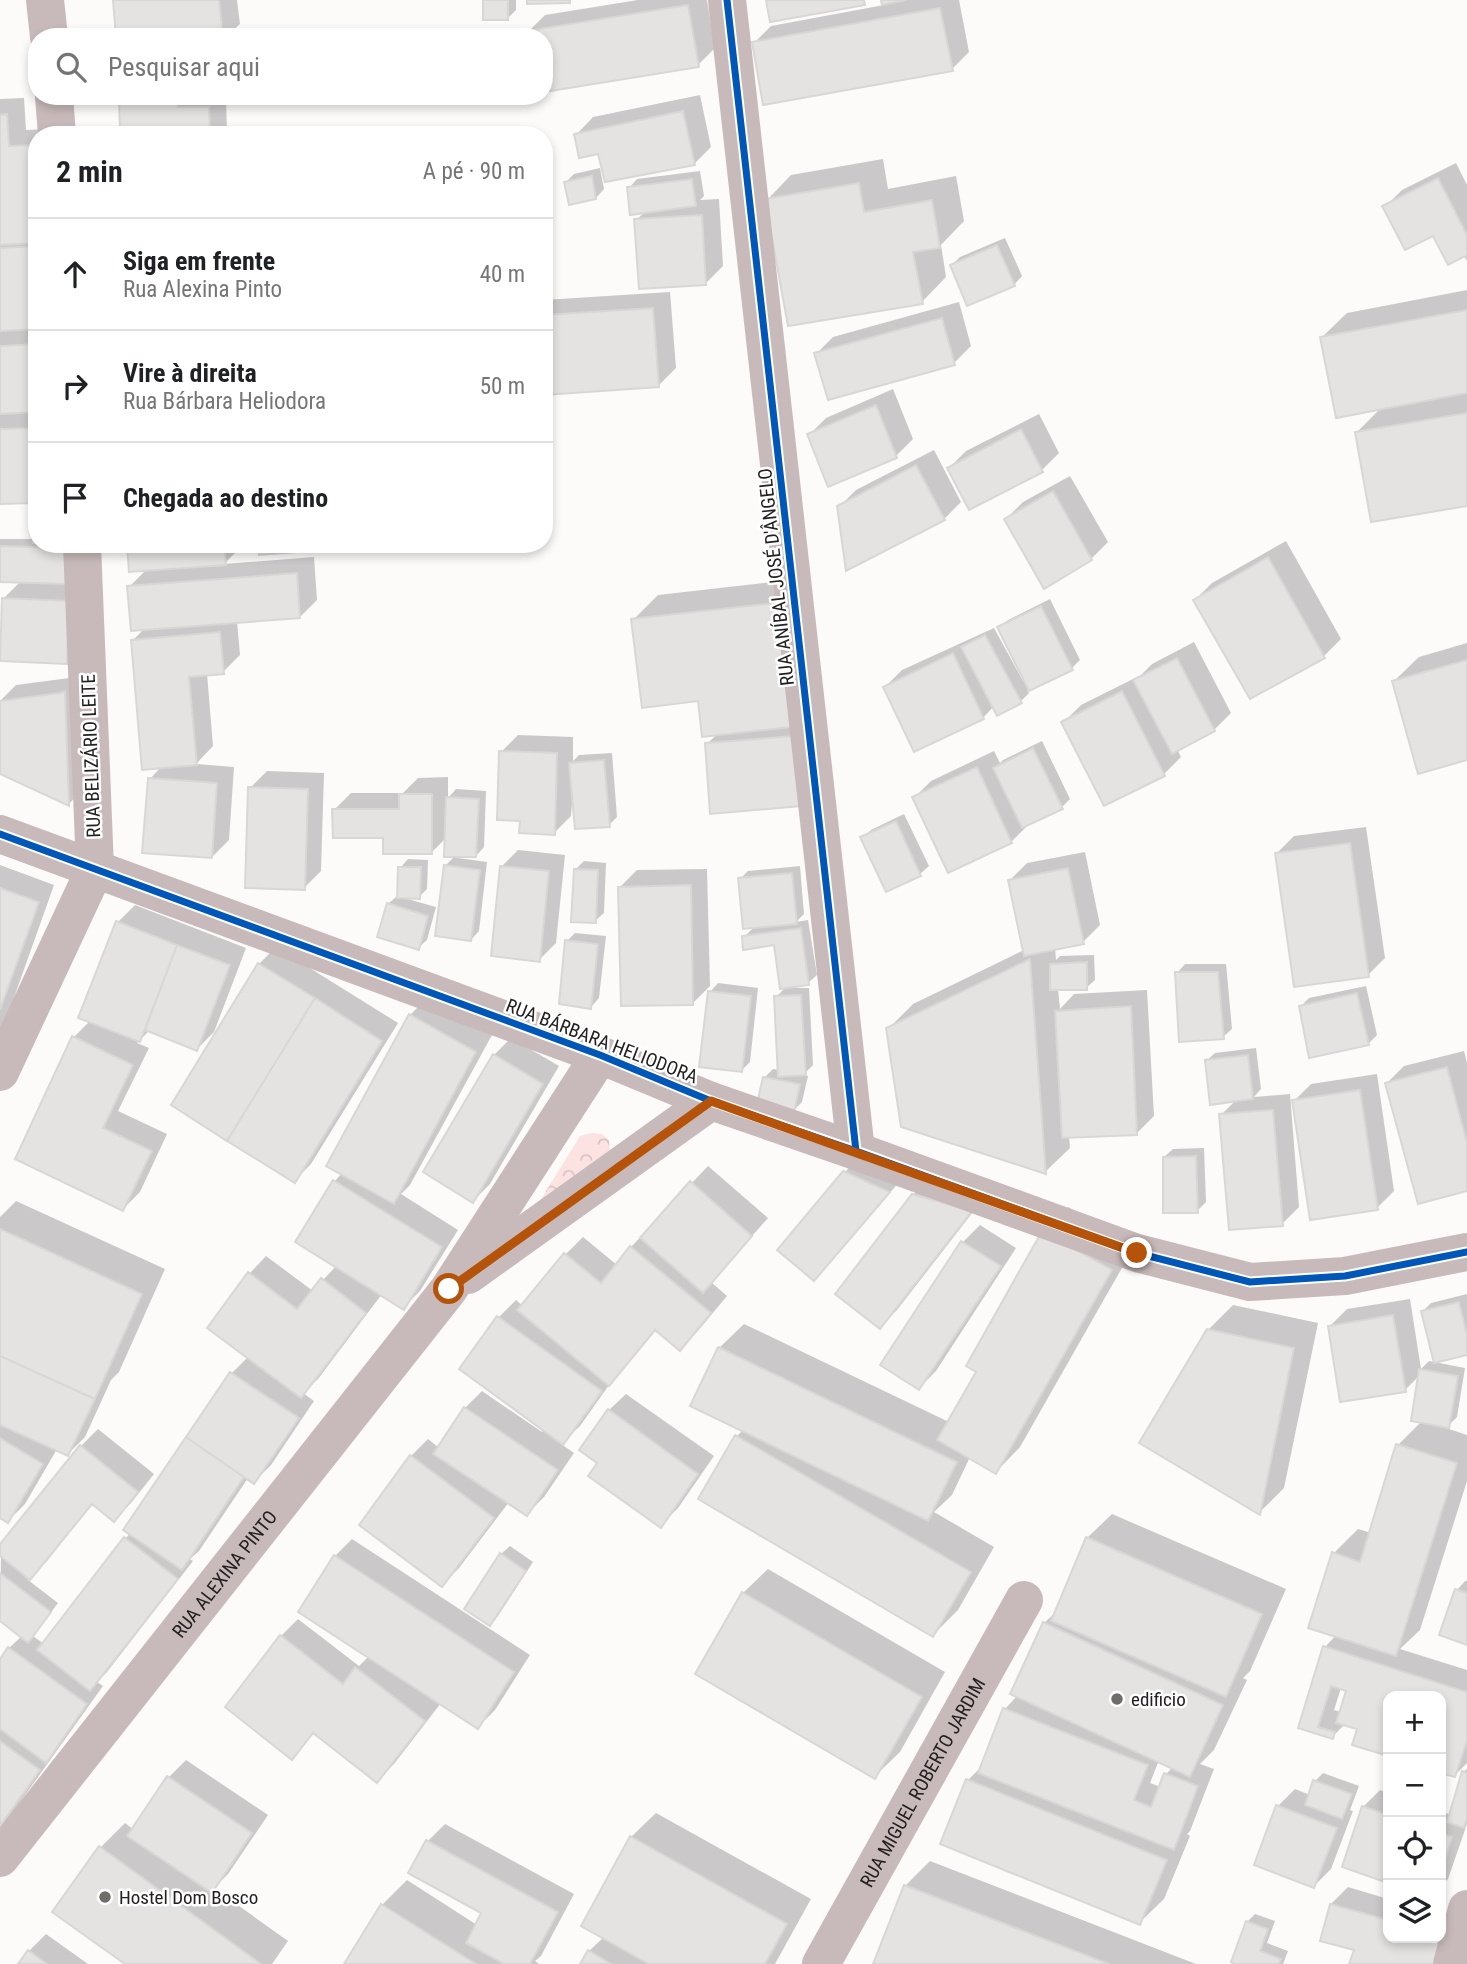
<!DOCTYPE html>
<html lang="pt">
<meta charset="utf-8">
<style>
:root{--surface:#fff;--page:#f2f2f2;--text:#202124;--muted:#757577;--line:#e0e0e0}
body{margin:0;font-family:"Roboto Condensed",sans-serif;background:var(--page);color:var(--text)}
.controls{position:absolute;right:21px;bottom:21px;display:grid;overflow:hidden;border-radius:14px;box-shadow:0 4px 10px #0003}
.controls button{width:63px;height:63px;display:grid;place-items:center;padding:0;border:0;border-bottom:2px solid var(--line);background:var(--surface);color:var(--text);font:35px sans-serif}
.stop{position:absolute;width:21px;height:21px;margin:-16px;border:5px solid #b45309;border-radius:50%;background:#fff}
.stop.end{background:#b45309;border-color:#fff;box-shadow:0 2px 7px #0008}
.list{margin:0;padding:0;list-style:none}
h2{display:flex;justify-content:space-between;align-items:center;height:91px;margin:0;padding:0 28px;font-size:30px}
h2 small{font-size:23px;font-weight:400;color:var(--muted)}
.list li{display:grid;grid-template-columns:46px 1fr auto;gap:21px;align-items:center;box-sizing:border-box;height:112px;padding:0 28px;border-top:2px solid var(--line)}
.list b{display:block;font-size:26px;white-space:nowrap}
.list p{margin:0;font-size:23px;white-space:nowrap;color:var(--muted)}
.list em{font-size:23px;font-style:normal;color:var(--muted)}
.icon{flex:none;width:38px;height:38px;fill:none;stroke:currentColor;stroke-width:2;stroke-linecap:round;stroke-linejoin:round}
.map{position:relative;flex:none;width:1467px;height:1964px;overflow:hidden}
.search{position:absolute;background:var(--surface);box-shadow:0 4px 10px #0003;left:28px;top:28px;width:525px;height:77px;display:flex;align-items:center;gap:18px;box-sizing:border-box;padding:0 24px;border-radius:28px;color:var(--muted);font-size:26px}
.panel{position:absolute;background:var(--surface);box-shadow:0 4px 10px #0003;left:28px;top:126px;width:525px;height:427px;border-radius:28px}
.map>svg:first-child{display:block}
.park{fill:url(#park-crowns)}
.shadow{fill:#0003;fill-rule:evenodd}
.building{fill:#e5e2e2;stroke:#d9d6d6;stroke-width:2}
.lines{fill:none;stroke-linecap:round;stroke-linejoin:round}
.minor{stroke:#c8baba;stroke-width:38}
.cycleway-casing{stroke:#fff;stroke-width:11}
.cycleway{stroke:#0057b8;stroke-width:7}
.route{stroke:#b45309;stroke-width:9}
.poi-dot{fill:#6f6c6c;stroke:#fff;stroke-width:2.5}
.labels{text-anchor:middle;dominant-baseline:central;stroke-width:5;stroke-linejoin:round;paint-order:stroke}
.street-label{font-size:19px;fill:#232020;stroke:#fff}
.poi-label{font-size:19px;fill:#232020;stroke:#fff;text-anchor:start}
</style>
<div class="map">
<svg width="1467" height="1964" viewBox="0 0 1467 1964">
<defs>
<pattern id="park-crowns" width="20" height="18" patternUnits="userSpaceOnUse" patternTransform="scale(1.75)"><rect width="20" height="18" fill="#fde2e2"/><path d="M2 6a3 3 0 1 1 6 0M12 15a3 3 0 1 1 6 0" fill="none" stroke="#d9c2c2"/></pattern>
</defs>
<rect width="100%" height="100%" fill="#fdfafa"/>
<!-- park -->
<path class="park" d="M592 1133 602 1134 609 1140 610 1149 601 1164 532 1214 580 1136Z"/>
<!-- shadow -->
<path class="shadow" d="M115 0H237L240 24 226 37H118Z
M485 0H516V10L508 18Z
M638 0H707L715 48 698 65 544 37 528 32 545 15Z
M883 0H959L969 52 952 69 754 43 771 26 884 5Z
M700 95 711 147 694 164 599 152 576 135 593 117Z
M121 96H226L227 135H122Z
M24 98 26 130 49 129 50 135H37V544H74L85 585 84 645 67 662 0 659 3 599 21 581 0 580V539H35L33 501 0 503V99Z
M883 159 888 189 956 176 964 221 941 245 946 277 922 302 767 200 791 175Z
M1456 163 1467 185V256L1434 234 1385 207 1402 190Z
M600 168 604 189 596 198 566 182 574 174Z
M700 171 704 196 700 200 719 199 723 266 706 283 636 220 645 212 629 188 637 179Z
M1005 238 1022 276 1014 285 952 265 960 257Z
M1467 290V504L1357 432 1382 407 1322 337 1347 313Z
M670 292 676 368 659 385 544 393V300Z
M959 302 971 346 954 363 816 354 833 337Z
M893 389 913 439 896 456 809 435 826 418Z
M1039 414 1059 453 1042 470 970 508 949 468 966 451Z
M934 450 961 502 944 519 839 507 856 490Z
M1070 476 1108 542 1091 559 1006 519 1023 502Z
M1286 541 1341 639 1324 656 1195 600 1212 583Z
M128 544H242V546L224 564 314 557 317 600 300 617 237 621 240 655 223 672 207 674 213 746 196 764 234 767 229 840 212 857 150 779 162 766 132 641 145 628 129 587 147 569Z
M808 578 817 788 707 744 717 734 700 699 633 620 658 595Z
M1050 599 1080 660 1072 668 1027 690 1029 693 1021 701 994 706 983 718 885 687 902 670 994 628 1023 681 1025 680 999 628 1008 620Z
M1194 642 1231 713 1214 730 1177 749 1181 757 1164 774 1064 722 1081 705 1141 675 1152 664Z
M1467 643V759L1394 681 1419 657Z
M77 677 85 787 69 804 0 773V701L16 685Z
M518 735 573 737V761L579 755 612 753 617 817 609 825 574 802 572 803 571 816 554 833 522 820 501 752Z
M1042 741 1070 799 1062 807 1028 825 1011 842 914 798 931 781 994 751 1000 763 1003 760Z
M267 771 324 773 321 871 304 888 250 788Z
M448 777V798L456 789 486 791 484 847 476 856 458 855V858L487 862 479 931 471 940 446 865 456 855 447 837 431 853 384 836 334 810 351 793H403L418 778Z
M904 814 929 866 920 874 887 890 862 838 871 830Z
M1366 827 1385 958 1368 975 1277 853 1294 836Z
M518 850 565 855 556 943 539 960 501 867Z
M1085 852 1100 925 1083 942 1055 948 1056 960 1060 956 1094 955 1095 980 1086 988 1058 989 1060 1009 1074 994 1147 990 1154 1116 1137 1133 1069 1136 1070 1148 1045 1172 888 1029 913 1004 1024 950 1010 880 1027 863Z
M408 859 428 860 427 889 419 897 404 898 436 907 427 940 418 948 388 904 397 896 399 897 400 868Z
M584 861 606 863 604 913 595 921 576 869Z
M0 865 54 885 0 1037Z
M800 866 804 914 796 922 808 920 817 975 808 983 791 986V988H809L813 1065 803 1075 808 1076 802 1102 794 1110 765 1077 773 1069 779 1070 776 997 786 987 775 943 744 937 755 926 740 879 748 871Z
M707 869 710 986 693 1003 620 887 637 870Z
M135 905 246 948 214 1032 197 1049 150 1030 137 1043 149 1048 118 1111 167 1134 140 1192 123 1209 17 1158 74 1037 90 1021 118 922Z
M575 933 606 936 599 998 591 1007 567 941Z
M276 947 398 1023 311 1164 294 1181 259 964Z
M1185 964H1226L1232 1029 1223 1037 1177 973Z
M718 983 758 988 750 1062 741 1071 710 992Z
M1366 986 1377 1035 1368 1044 1301 1006 1309 998Z
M427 998 492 1035 410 1185 401 1194 458 1230 420 1291 403 1308 382 1294 318 1379 303 1393 314 1401 271 1465 254 1482 248 1478 199 1551 190 1559 193 1561 107 1672 97 1682 103 1686 8 1819 0 1827V1662L9 1648 22 1636 0 1618 1 1555 0 1547 81 1446 98 1429 154 1474 131 1503 114 1520 93 1503 47 1561 28 1580 58 1603 33 1636 44 1644 130 1533 125 1530 232 1373 248 1357 209 1328 250 1273 266 1256 313 1291 336 1266 297 1242 335 1181 342 1173 410 1015Z
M511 1038 559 1066 490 1184 473 1201 426 1172 494 1055Z
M1256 1048 1261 1089 1254 1097 1290 1094 1299 1207 1282 1224 1221 1115 1236 1100 1206 1061 1215 1053Z
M1464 1051 1467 1063V1189L1387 1083 1404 1066Z
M1377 1074 1394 1191 1377 1208 1294 1101 1311 1084Z
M1204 1148 1206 1202 1197 1211 1164 1157 1173 1149Z
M862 1155 905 1175 831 1262 814 1279 844 1173Z
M708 1166 768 1218 711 1282 727 1296 697 1332 680 1348 657 1329 614 1378 580 1426 561 1444 574 1453 544 1497 527 1514 509 1502 459 1568 442 1585 411 1456 428 1439 439 1448 465 1408 482 1391 542 1432 544 1429 461 1369 499 1317 516 1300 523 1306 566 1254 583 1237 617 1265 631 1247Z
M931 1178 987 1194 897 1310 880 1327 913 1195Z
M16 1201 165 1269 119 1372 111 1380 85 1437 68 1454 57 1449 25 1504 8 1521 0 1516V1217Z
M1068 1207 1135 1245 1020 1447 996 1472 970 1457 952 1495 934 1512 994 1547 958 1610 933 1635 737 1436 743 1430 719 1348 744 1324 949 1422 978 1371 1044 1232Z
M980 1225 1016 1248 936 1371 919 1388 883 1364 963 1242Z
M1467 1294V1353L1423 1311 1431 1303Z
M1410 1299 1421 1369 1429 1361 1465 1368 1457 1417 1446 1428 1467 1435V1481L1420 1630 1400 1649 1467 1670V1763L1455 1775 1441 1771V1696H1388V1754L1354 1744 1359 1727 1346 1723 1332 1737 1300 1727 1325 1647 1336 1635 1334 1553 1358 1529 1371 1533 1398 1445 1422 1421 1420 1375 1405 1390 1330 1326 1347 1309ZM1341 1688 1348 1690 1341 1712 1334 1710Z
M1233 1305 1318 1323 1284 1488 1259 1513 1208 1330Z
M626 1394 714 1456 678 1508 661 1525 599 1463 609 1410Z
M1112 1514 1286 1589 1250 1671 1243 1678 1247 1680 1214 1750 1200 1764 1214 1769 1190 1831 1187 1834 1190 1836 1164 1899 1139 1923 942 1843 968 1780 983 1765 1005 1709 1018 1695 1044 1623 1058 1610 1087 1538ZM1159 1760 1173 1767 1166 1774 1161 1787 1150 1783Z
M352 1539 530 1655 495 1710 478 1727 441 1703 394 1764 377 1781 315 1732 292 1758 281 1636 298 1619 359 1666 369 1656 335 1556Z
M510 1546 533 1562 498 1616 490 1624 501 1554Z
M768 1569 945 1672 900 1752 875 1776 743 1593Z
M1465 1581H1467V1643L1457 1590Z
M186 1760 268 1815 228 1874 214 1888 288 1941 272 1964H128L100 1848 125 1823 134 1830 169 1777Z
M1467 1769V1824L1448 1879 1441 1886V1811L1451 1815 1463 1772Z
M1323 1773 1359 1786 1350 1810 1353 1811 1331 1869 1314 1886 1278 1806 1295 1789 1310 1795 1315 1781Z
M1380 1790 1388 1793V1881L1344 1866 1363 1807Z
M656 1813 811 1899 775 1964H582L589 1951 604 1937 631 1837Z
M445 1824 574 1894 541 1956 535 1961 539 1964H346L382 1905 407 1880 477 1925 484 1912 428 1841Z
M930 1861 1196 1964H875L905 1886Z
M1348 1887 1388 1899V1938H1441V1913L1458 1918 1445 1964H1351L1356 1949 1331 1904Z
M1255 1914 1275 1921 1267 1943 1288 1951 1283 1964H1240L1247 1922Z
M46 1934 88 1964H20L29 1951Z"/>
<!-- building -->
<path class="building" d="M113 0H219L223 37H116Z
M483 0H508V20H483Z
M527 0H570V3L527 4Z
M766 0H864L865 5 770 22Z
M881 0H906L882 5Z
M688 5 699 67 544 92V37H527V31Z
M940 8 953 71 763 105 752 42Z
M119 96H177L178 107H209L210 135H120Z
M683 111 695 165 605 182 598 154 579 158 574 134Z
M7 114 9 146 33 145 37 243 0 245V115Z
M592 176 596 199 569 205 564 182Z
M1438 178 1467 235V260L1465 256 1448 265 1433 236 1405 250 1382 206Z
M692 179 696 206 630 215 627 187Z
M859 183 864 212 932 200 940 248 913 252 923 304 788 326 765 199Z
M702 215 706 285 639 289 634 219Z
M997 245 1015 286 967 306 950 265Z
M37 246V329L0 331V248Z
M653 308 659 387 544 395V315Z
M1467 310V393L1336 418 1320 337Z
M942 318 955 365 828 400 814 353Z
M37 344V412L0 414V346Z
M876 405 897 458 828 487 807 434Z
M1467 413V506L1371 522 1355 432Z
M37 428V543H33L32 503 0 504V429Z
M1021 429 1043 472 969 510 947 468Z
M916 465 945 520 846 571 837 506Z
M1053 491 1092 560 1044 589 1004 519Z
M127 544H224L226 565 129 572Z
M259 544H322L323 550 259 555Z
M0 546 66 548V584L0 582Z
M1268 557 1325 658 1250 699 1193 600Z
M297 573 300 618 131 631 127 586Z
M2 598 69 601 67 664 0 661Z
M784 602 799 726 702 737 698 701 642 708 631 619Z
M1041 606 1073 670 1029 691 997 627Z
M220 632 224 674 189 677 197 765 142 770 131 640Z
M985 635 1022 703 997 716 961 647Z
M953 653 984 719 914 752 883 687Z
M1177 658 1215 731 1172 754 1133 680Z
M1467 660V760L1418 774 1392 681Z
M65 691 69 806 0 774V701L59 693Z
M1122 691 1165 776 1104 806 1061 722Z
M795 736 801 806 710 814 705 743Z
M1033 748 1063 809 1022 828 993 768Z
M499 751 557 753 555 835 519 833 520 821 497 820Z
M604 760 610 827 575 829 569 763Z
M977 767 1012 843 948 873 912 797Z
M148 778 217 783 212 858 142 853Z
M248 787 308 789 305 890 245 888Z
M399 794H432V854H383V838H333L332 809H399Z
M446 797 479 799 476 857H444Z
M896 821 921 876 886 892 860 837Z
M1350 843 1369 977 1294 987 1275 853Z
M444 865 480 870 471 941 435 936Z
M500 866 549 871 540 962 491 956Z
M398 867H421L420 899 397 898Z
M1068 868 1084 944 1024 956 1008 880Z
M574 869 598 870 596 923 571 922Z
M792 873 797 924 743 929 738 878Z
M691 885 693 1005 621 1006 618 887Z
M0 888 39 902 0 1010Z
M387 903 428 916 419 950 377 937Z
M116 921 177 945 140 1042 78 1018Z
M801 928 809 985 780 989 774 945 743 950 742 936Z
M565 940 598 944 591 1009 559 1004Z
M177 945 230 965 197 1051 145 1030Z
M1030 959 1046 1174 901 1127 886 1028Z
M1087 962V990H1050V964Z
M258 963 315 998 227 1141 171 1105Z
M1175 972H1218L1224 1039 1179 1042Z
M708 991 751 996 742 1072 699 1067Z
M1357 993 1369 1045 1309 1058 1299 1006Z
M801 995 806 1075 778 1077 774 996Z
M315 998 382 1041 295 1183 227 1141Z
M1131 1006 1137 1135 1062 1138 1055 1011Z
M409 1014 476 1052 394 1204 326 1166Z
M72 1036 133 1065 103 1128 152 1151 123 1211 15 1159Z
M493 1054 543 1084 473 1203 423 1172Z
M1248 1055 1253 1099 1210 1105 1205 1060Z
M1447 1067 1467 1143V1191L1418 1204 1385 1083Z
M763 1077 800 1084 794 1112 757 1104Z
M1360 1090 1378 1210 1310 1220 1292 1100Z
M1273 1110 1283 1226 1229 1230 1219 1114Z
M1196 1156 1198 1213H1163V1157Z
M843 1171 890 1192 814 1281 777 1250Z
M333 1180 442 1247 404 1310 295 1242Z
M690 1181 752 1236 703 1293 640 1238Z
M912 1194 972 1211 880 1329 835 1294Z
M0 1229 142 1294 95 1399 0 1356Z
M1042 1231 1112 1270 996 1474 937 1440 976 1372 966 1366Z
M961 1241 1001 1266 919 1390 880 1365Z
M630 1246 711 1313 680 1351 655 1330 609 1386 517 1310 564 1253 601 1283Z
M248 1272 297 1309 321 1278 366 1313 301 1398 207 1328Z
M1459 1302 1467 1335V1355L1434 1363 1421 1311Z
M1393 1315 1406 1392 1340 1402 1328 1326Z
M497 1316 602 1391 563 1445 459 1369Z
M1207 1329 1294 1348 1260 1515 1139 1443Z
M718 1347 957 1462 928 1521 690 1406Z
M0 1356 95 1399 68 1456 0 1425Z
M1419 1369 1458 1376 1449 1428 1411 1421Z
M230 1372 299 1418 254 1484 186 1437Z
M464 1407 558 1470 527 1516 433 1454Z
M608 1409 698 1474 661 1528 588 1476 597 1463 579 1450Z
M735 1435 971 1572 933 1637 698 1499Z
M186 1437 244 1477 182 1570 123 1530Z
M0 1438 43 1464 8 1523 0 1518Z
M1396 1444 1457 1463 1396 1656 1308 1628 1332 1552 1360 1562Z
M80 1445 138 1492 114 1522 92 1504 30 1580 0 1556V1544Z
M410 1455 494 1518 442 1587 359 1525Z
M124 1537 178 1579 90 1691 37 1650Z
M1086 1537 1262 1614 1226 1697 1051 1621Z
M500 1553 526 1571 490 1626 464 1609Z
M334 1555 514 1672 478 1729 298 1612Z
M0 1573 51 1612 28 1643 0 1621Z
M1455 1589 1467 1593V1645L1439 1635Z
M742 1592 922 1697 875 1779 695 1674Z
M1043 1622 1223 1705 1190 1777 1010 1694Z
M280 1635 343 1684 355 1667 425 1721 377 1783 313 1733 292 1760 225 1707Z
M1323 1646 1467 1692V1741L1455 1777 1441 1773V1696H1388V1756L1352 1745 1357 1729 1336 1723 1346 1691 1331 1686 1318 1727 1335 1732 1333 1739 1298 1728Z
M8 1647 87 1704 46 1763 0 1729V1659Z
M1003 1708 1148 1765 1134 1800 1151 1807 1164 1773 1198 1786 1174 1850 978 1773Z
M0 1741 40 1770 0 1826Z
M1462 1771 1467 1773V1818L1464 1828 1447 1822Z
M167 1776 252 1833 212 1893 127 1836Z
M966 1779 1167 1860 1140 1925 940 1844Z
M1313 1780 1352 1794 1342 1819 1305 1805Z
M1276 1805 1337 1828 1314 1888 1254 1865Z
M1362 1806 1388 1815V1883L1342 1867Z
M1441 1833 1452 1837 1441 1872Z
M630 1836 787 1924 765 1964H649L581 1926Z
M426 1840 558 1912 530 1964H504L466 1943 481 1913 408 1873Z
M99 1846 261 1964H125L52 1912Z
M904 1885 1109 1964H873Z
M381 1904 476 1964H344Z
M1330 1904 1388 1920V1938H1441L1434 1964H1349L1354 1950 1320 1941Z
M1246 1921 1268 1929 1260 1951 1281 1959 1279 1964H1235L1231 1962Z
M28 1950 47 1964H18Z
M588 1950 611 1964H580Z"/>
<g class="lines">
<!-- minor -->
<g class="minor">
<path d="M45 0 49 37"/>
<path d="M727 0 856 1151"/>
<path d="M54 96 57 135"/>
<path d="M0 834 600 1055 711 1101 856 1151 1137 1253 1250 1282 1345 1276 1467 1252"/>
<path d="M0 1072 95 869 82 544"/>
<path d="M468 1275 711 1101"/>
<path id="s1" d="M0 1858 449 1289 600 1055"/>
<path id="s2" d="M821 1964 1024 1600"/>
<path d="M1452 1964 1467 1909"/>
</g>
<defs>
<path id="cycleway" d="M727 0 856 1151
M0 834 600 1055 711 1101 856 1151 1137 1253 1250 1282 1345 1276 1467 1252"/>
</defs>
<!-- cycleway casing -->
<use href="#cycleway" class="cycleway-casing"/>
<!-- cycleway -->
<use href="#cycleway" class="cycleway"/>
</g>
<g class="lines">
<!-- route -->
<path class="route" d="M449 1289 711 1101 1137 1253"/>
</g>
<!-- markers -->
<g class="poi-dot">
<circle cx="1117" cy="1699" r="7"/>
<circle cx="105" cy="1897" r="7"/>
</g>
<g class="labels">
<!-- street labels -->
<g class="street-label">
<text transform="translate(776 577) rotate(-96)">RUA ANÍBAL JOSÉ D'ÂNGELO</text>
<text transform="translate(91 756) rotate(-92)">RUA BELIZÁRIO LEITE</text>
<text transform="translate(602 1041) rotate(21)">RUA BÁRBARA HELIODORA</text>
<text stroke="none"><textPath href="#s1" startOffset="362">RUA ALEXINA PINTO</textPath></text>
<text stroke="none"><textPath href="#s2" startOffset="208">RUA MIGUEL ROBERTO JARDIM</textPath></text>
</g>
<!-- poi labels -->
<g class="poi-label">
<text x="1131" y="1699">edificio</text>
<text x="119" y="1897">Hostel Dom Bosco</text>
</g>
</g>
</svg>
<div class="controls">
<button>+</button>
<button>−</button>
<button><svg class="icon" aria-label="locate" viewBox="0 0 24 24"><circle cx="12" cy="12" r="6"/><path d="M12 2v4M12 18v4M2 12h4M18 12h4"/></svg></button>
<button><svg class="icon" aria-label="layers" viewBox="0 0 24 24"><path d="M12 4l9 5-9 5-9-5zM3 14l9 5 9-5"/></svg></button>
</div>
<div class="stop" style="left:449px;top:1289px"></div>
<div class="stop end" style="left:1137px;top:1253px"></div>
<div class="search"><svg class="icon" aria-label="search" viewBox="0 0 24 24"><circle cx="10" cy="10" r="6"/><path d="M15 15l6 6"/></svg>Pesquisar aqui</div>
<section class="panel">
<h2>2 min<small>A pé · 90 m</small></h2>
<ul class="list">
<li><svg class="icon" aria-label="ahead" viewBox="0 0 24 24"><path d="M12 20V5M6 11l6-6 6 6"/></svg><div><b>Siga em frente</b><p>Rua Alexina Pinto</p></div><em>40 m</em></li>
<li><svg class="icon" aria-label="right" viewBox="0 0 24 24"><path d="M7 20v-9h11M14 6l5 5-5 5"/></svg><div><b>Vire à direita</b><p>Rua Bárbara Heliodora</p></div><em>50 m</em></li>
<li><svg class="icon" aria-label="arrive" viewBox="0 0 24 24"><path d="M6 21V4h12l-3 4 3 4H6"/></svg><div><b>Chegada ao destino</b></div></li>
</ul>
</section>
</div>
